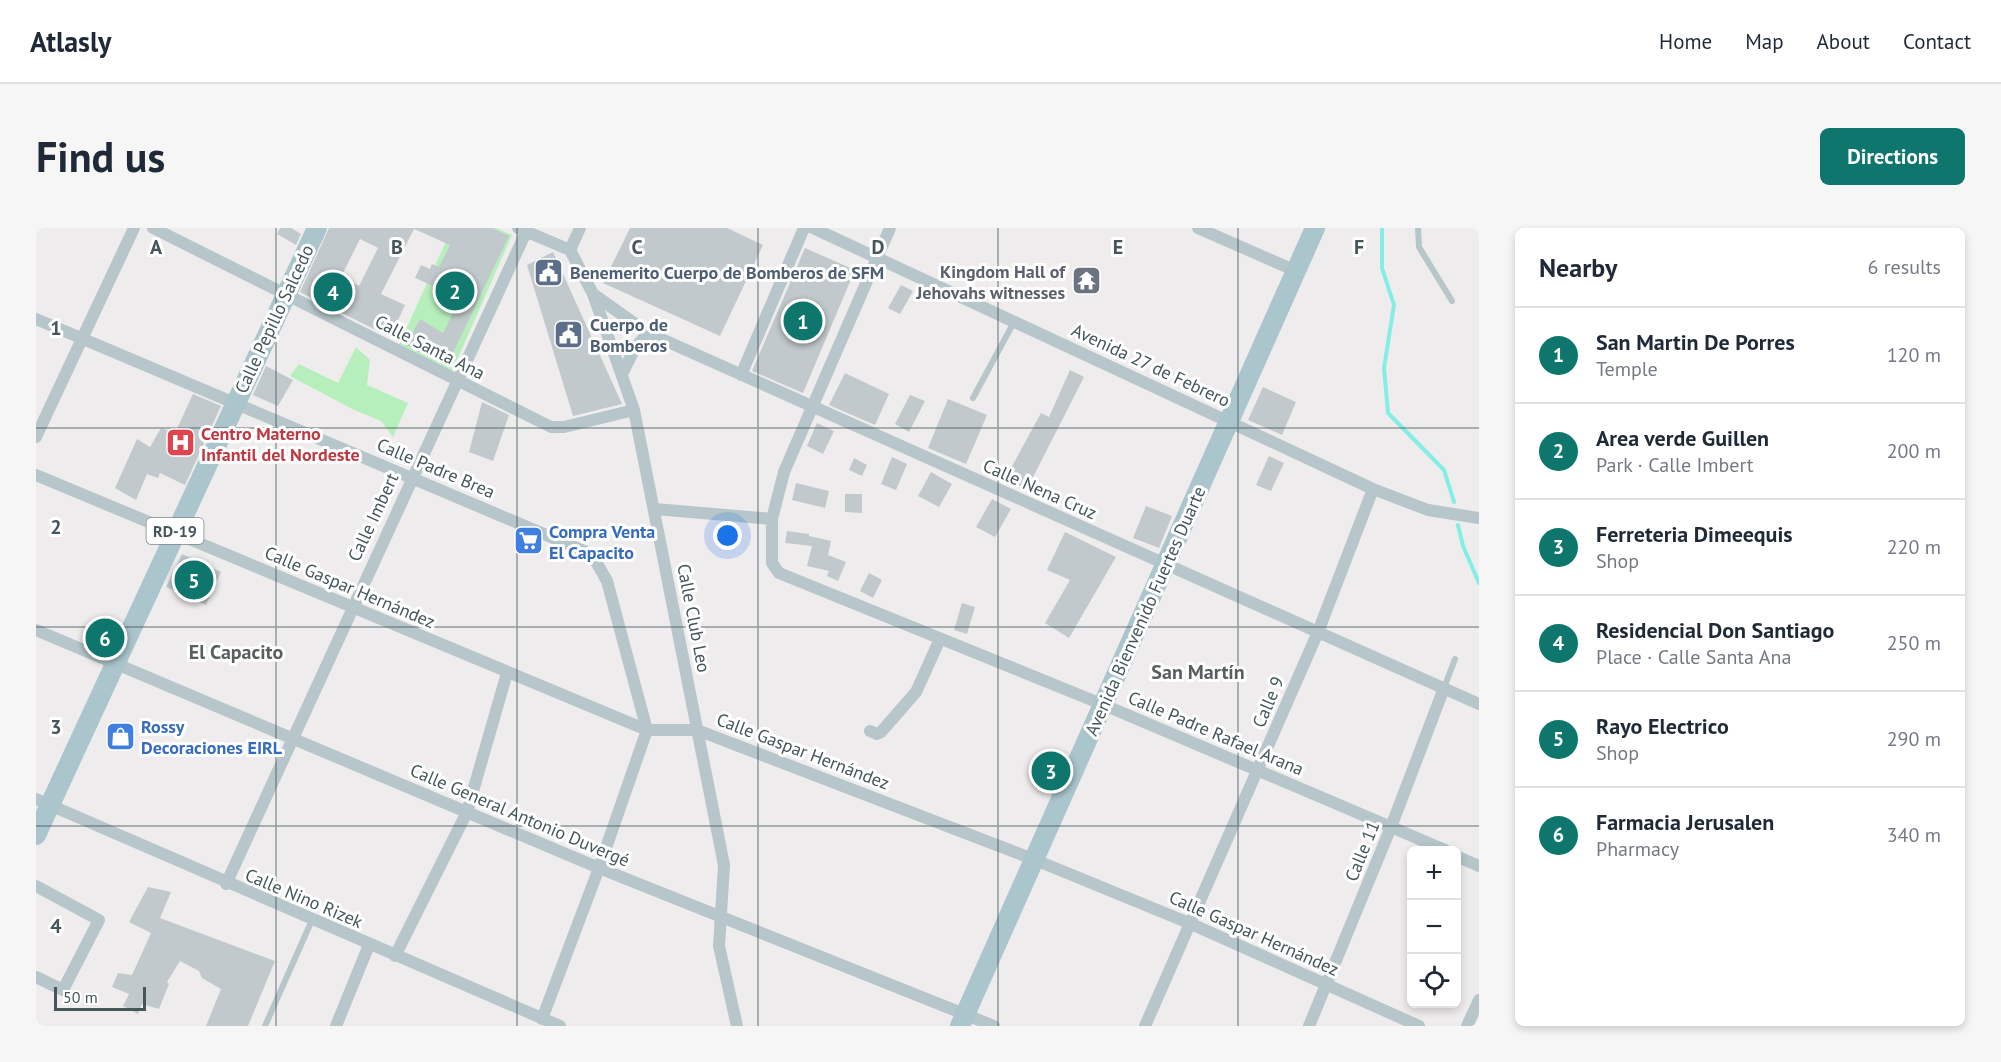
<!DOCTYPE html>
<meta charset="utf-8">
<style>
:root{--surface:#fff;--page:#f6f6f7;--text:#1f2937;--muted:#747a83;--line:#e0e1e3;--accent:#0f766e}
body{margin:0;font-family:"PT Sans",sans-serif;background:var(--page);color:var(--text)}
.controls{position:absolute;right:18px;bottom:18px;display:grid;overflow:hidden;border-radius:9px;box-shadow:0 3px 9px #0003}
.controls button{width:54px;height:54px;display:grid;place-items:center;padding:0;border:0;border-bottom:2px solid var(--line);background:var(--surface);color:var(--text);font:30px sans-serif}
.scale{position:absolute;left:18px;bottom:15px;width:92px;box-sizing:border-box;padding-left:6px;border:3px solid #44565a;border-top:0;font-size:16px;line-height:21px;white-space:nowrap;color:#44565a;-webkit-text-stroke:4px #fff;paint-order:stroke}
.you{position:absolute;left:692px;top:308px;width:21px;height:21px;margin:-15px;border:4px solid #fff;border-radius:50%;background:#1a73e8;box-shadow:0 0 0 9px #1a73e833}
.badge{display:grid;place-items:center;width:39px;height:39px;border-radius:50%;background:var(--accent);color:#fff;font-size:20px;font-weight:700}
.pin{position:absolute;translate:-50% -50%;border:3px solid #fff;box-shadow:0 2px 6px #0006}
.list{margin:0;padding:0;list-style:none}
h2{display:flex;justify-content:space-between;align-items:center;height:78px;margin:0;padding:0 24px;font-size:26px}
h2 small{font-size:20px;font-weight:400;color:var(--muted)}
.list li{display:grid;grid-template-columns:39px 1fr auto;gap:18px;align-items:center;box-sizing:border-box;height:96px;padding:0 24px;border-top:2px solid var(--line)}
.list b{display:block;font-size:22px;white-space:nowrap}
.list p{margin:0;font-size:20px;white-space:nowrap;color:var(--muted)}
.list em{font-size:20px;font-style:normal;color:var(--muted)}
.icon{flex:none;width:33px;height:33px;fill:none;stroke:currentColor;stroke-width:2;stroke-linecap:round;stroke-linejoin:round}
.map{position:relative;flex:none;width:1443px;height:798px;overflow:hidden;border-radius:9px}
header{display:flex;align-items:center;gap:36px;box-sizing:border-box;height:84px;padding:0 30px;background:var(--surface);border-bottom:2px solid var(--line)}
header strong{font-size:28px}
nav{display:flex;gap:33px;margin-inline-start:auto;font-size:21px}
.intro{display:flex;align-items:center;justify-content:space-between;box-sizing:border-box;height:144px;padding:0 36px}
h1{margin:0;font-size:42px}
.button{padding:15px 27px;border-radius:9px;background:var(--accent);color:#fff;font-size:21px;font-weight:700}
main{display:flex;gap:36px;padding:0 36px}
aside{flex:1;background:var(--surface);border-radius:9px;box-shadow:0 3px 9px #0003}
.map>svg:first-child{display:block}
.green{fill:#b7efbc}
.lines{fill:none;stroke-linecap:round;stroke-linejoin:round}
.stream{stroke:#83eee5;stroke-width:4}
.building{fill:#c2c9cc;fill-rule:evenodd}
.lane{stroke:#b6c6ca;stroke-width:6}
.street{stroke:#b6c6ca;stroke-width:12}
.primary{stroke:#aac5cc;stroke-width:20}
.grid{fill:none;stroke:#44565a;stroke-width:1.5;stroke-opacity:0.55}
.labels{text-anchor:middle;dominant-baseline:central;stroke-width:6;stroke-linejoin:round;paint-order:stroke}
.shield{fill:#fff;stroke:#7c898c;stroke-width:1.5}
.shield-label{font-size:16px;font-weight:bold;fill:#44565a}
.worship-label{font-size:18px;font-weight:bold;fill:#5b616d;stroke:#fff;text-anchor:end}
.service-label{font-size:18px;font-weight:bold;fill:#4e5e75;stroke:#fff;text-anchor:start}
.street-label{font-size:18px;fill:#44565a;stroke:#fff}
.health-label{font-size:18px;font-weight:bold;fill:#be3a42;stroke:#fff;text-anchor:start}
.shop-label{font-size:18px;font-weight:bold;fill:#366cbe;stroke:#fff;text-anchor:start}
.neighbourhood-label{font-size:20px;font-weight:bold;fill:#585f61;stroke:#fff}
.grid-label{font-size:20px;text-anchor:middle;font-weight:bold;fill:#44565a;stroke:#fff;stroke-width:6;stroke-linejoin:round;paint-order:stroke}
</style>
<header>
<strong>Atlasly</strong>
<nav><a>Home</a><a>Map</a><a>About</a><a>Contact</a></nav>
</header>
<div class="intro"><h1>Find us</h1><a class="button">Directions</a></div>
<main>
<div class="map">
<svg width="1443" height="798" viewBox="0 0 1443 798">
<rect width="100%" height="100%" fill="#efeced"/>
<!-- green -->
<path class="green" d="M416 0H460L476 7 414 148 362 119Z
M320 119 334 132 331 157 372 175 357 209 345 193 316 181 254 148 263 136 302 155Z"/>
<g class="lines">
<!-- stream -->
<path class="stream" d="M1346 0V40L1358 77 1348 140 1352 185 1408 242 1418 274
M1422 297 1427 318 1443 355"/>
</g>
<!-- building -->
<path class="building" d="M244 0H255L265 6 260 17 241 6Z
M293 0H456L473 8 413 133 395 124 393 129 370 117 384 91 407 105 423 74 400 63 402 60 379 50 385 37 394 41 396 36 403 39 414 17 378 1 345 66 369 77 354 109 264 64ZM324 11 342 20 323 58 305 49Z
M594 0H691L727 17 684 108 567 55Z
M769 20 819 42 767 165 716 143Z
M517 24 586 176 537 188 491 37Z
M865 57 877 63 864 86 852 80Z
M230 138 257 152 242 178 217 167Z
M1034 142 1048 149 991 261 969 251 1005 185 1013 189Z
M809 145 853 166 839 197 793 177Z
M1227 159 1260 174 1246 207 1212 192Z
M157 166 185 178 149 257 124 245 122 250 111 246 100 272 79 260 101 211 114 219 125 200 139 205Z
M874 167 889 173 873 204 859 196Z
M912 171 951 187 930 236 892 220Z
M446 174 473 187 457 233 433 224Z
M781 195 798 203 787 226 771 218Z
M1233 228 1248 235 1235 263 1220 257Z
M856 229 871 236 860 262 845 256Z
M818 230 831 237 826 248 813 242Z
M895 244 916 256 903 279 882 268Z
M760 255 793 263 789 280 756 272Z
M809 266H826V285L809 284Z
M956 271 975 281 959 309 940 299Z
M1110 278 1136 288 1123 320 1097 310Z
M751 303 773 306V308L795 313 792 327 810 334 802 353 791 348 793 343 771 338 776 318 749 315Z
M1029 304 1080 329 1033 410 1009 395 1034 352 1011 342Z
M146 326 185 344 170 377 130 359Z
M833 345 846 352 837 370 824 363Z
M926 375 939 379 931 406 918 402Z
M1010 523 1030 530 1016 561 998 555Z
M112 659 135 664 124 690 239 733 212 798H170L185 761 166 750 163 743 144 733 131 754 133 756 123 781 106 776 102 786 87 778 93 766 76 759 82 745 96 747 115 705 93 694Z"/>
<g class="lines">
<!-- lane -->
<path class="lane" d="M1382 0 1383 19 1416 73
M937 170 978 94
M1408 460 1419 431
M229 798 276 692"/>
<!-- street -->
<path class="street" d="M117 0 515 199H528L598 182
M482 0 534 22
M777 0 1337 261 1392 282 1443 290
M854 0 748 244 736 291V335L743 345 1068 477 1409 622
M1162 0 1260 43
M534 22 557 66 598 182 688 637 683 718 701 798
M534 22 544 0
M557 66 612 105 1443 476
M0 91 548 323 558 330 571 353 611 502 563 640 506 791
M587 144 599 120 612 105
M705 147 768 0
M0 209 98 0
M0 247 611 502H661L997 631 1153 695 1383 798
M619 281 736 291
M0 402 563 640 958 798
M834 503 841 506 845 504 880 464 904 411
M0 571 524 798
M1420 628 1443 638
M190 656 490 4
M0 658 63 692 27 762 0 749
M359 728 431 584 471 445
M300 798 333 717
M1109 798 1282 404 1337 261
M1273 798 1355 599 1408 460
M1431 798 1443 772"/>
<!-- primary -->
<path class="primary" d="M0 607 281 0
M924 798 1279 0"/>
</g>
<!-- grid -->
<path class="grid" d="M240 0V798M481 0V798M722 0V798M962 0V798M1202 0V798M0 200H1443M0 399H1443M0 598H1443"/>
<!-- icons -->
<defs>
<symbol id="civic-square" viewBox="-11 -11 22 22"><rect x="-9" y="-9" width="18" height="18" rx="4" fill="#5c6f8a" stroke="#fff"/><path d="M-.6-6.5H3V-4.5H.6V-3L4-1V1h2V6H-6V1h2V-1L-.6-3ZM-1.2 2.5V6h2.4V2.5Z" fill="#fff"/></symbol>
<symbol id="temple-square" viewBox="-11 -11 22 22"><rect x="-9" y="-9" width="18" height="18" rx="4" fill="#6b7280" stroke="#fff"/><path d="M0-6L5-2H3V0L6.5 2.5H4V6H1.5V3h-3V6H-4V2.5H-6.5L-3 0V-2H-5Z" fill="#fff"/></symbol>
<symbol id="hospital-square" viewBox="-11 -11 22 22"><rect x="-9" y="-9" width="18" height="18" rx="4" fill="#e0444e" stroke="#fff"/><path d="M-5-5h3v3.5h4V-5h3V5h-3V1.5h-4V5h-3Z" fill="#fff"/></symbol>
<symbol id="supermarket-square" viewBox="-11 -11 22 22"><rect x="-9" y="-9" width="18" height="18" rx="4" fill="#3f7fe0" stroke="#fff"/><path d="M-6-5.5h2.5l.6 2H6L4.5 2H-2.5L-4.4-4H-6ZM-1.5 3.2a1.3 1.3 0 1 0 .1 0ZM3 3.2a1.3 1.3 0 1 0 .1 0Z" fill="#fff"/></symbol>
<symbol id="shop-square" viewBox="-11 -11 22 22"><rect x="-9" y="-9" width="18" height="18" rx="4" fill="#3f7fe0" stroke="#fff"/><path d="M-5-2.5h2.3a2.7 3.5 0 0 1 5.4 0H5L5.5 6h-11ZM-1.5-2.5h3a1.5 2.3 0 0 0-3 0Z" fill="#fff"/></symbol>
</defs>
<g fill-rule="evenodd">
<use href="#civic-square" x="496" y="28" width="33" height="33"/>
<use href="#temple-square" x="1034" y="36" width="33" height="33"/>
<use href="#civic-square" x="516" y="90" width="33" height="33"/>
<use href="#hospital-square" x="128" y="198" width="33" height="33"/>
<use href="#supermarket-square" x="476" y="296" width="33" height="33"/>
<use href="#shop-square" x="68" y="492" width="33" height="33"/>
</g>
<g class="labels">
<!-- shield labels -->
<rect class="shield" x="110.5" y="290" width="57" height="26" rx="4.5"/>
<g class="shield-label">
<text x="139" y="303">RD-19</text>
</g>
<!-- worship labels -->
<g class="worship-label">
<text x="1029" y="43">Kingdom Hall of<tspan x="1029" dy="21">Jehovahs witnesses</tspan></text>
</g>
<!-- service labels -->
<g class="service-label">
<text x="534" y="44">Benemerito Cuerpo de Bomberos de SFM</text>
<text x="554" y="96">Cuerpo de<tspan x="554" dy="21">Bomberos</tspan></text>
</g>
<!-- street labels -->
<g class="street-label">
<text transform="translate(238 91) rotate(-65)">Calle Pepillo Salcedo</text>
<text transform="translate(394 119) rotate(27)">Calle Santa Ana</text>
<text transform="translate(1115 137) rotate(25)">Avenida 27 de Febrero</text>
<text transform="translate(400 240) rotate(23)">Calle Padre Brea</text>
<text transform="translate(1004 261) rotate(24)">Calle Nena Cruz</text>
<text transform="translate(337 289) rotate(-65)">Calle Imbert</text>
<text transform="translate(314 359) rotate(23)">Calle Gaspar Hernández</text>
<text transform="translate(1109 383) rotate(-66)">Avenida Bienvenido Fuertes Duarte</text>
<text transform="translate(658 390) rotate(79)">Calle Club Leo</text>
<text transform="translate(1232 474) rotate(-67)">Calle 9</text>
<text transform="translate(1180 505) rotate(23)">Calle Padre Rafael Arana</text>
<text transform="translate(767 523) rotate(21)">Calle Gaspar Hernández</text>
<text transform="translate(484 587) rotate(23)">Calle General Antonio Duvergé</text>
<text transform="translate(1326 623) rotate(-68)">Calle 11</text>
<text transform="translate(268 670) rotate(23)">Calle Nino Rizek</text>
<text transform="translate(1218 705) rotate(24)">Calle Gaspar Hernández</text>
</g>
<!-- health labels -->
<g class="health-label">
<text x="165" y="205">Centro Materno<tspan x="165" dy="21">Infantil del Nordeste</tspan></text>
</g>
<!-- shop labels -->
<g class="shop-label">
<text x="513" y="303">Compra Venta<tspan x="513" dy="21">El Capacito</tspan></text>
<text x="105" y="498">Rossy<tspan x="105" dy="21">Decoraciones EIRL</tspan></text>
</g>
<!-- neighbourhood labels -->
<g class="neighbourhood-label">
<text x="200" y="424">El Capacito</text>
<text x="1162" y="444">San Martín</text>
</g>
</g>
<g class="grid-label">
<text x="120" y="26">A</text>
<text x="361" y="26">B</text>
<text x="601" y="26">C</text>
<text x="842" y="26">D</text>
<text x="1082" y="26">E</text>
<text x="1323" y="26">F</text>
<text x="20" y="107">1</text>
<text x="20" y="306">2</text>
<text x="20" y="506">3</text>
<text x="20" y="705">4</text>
</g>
</svg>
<div class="controls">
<button>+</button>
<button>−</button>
<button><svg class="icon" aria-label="locate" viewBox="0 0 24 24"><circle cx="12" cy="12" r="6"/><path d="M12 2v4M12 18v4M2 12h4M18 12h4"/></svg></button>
</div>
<div class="scale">50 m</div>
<div class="you"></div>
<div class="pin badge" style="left:767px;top:93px">1</div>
<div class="pin badge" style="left:419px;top:63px">2</div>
<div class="pin badge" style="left:1015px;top:543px">3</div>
<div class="pin badge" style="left:297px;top:64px">4</div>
<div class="pin badge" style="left:158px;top:352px">5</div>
<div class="pin badge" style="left:69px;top:410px">6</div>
</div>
<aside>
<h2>Nearby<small>6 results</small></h2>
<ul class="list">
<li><span class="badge">1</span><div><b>San Martin De Porres</b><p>Temple</p></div><em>120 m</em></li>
<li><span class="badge">2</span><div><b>Area verde Guillen</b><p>Park · Calle Imbert</p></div><em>200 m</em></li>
<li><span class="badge">3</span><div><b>Ferreteria Dimeequis</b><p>Shop</p></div><em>220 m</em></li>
<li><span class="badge">4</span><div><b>Residencial Don Santiago</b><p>Place · Calle Santa Ana</p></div><em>250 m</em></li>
<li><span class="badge">5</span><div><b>Rayo Electrico</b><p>Shop</p></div><em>290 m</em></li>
<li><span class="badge">6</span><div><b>Farmacia Jerusalen</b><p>Pharmacy</p></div><em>340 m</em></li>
</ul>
</aside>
</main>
